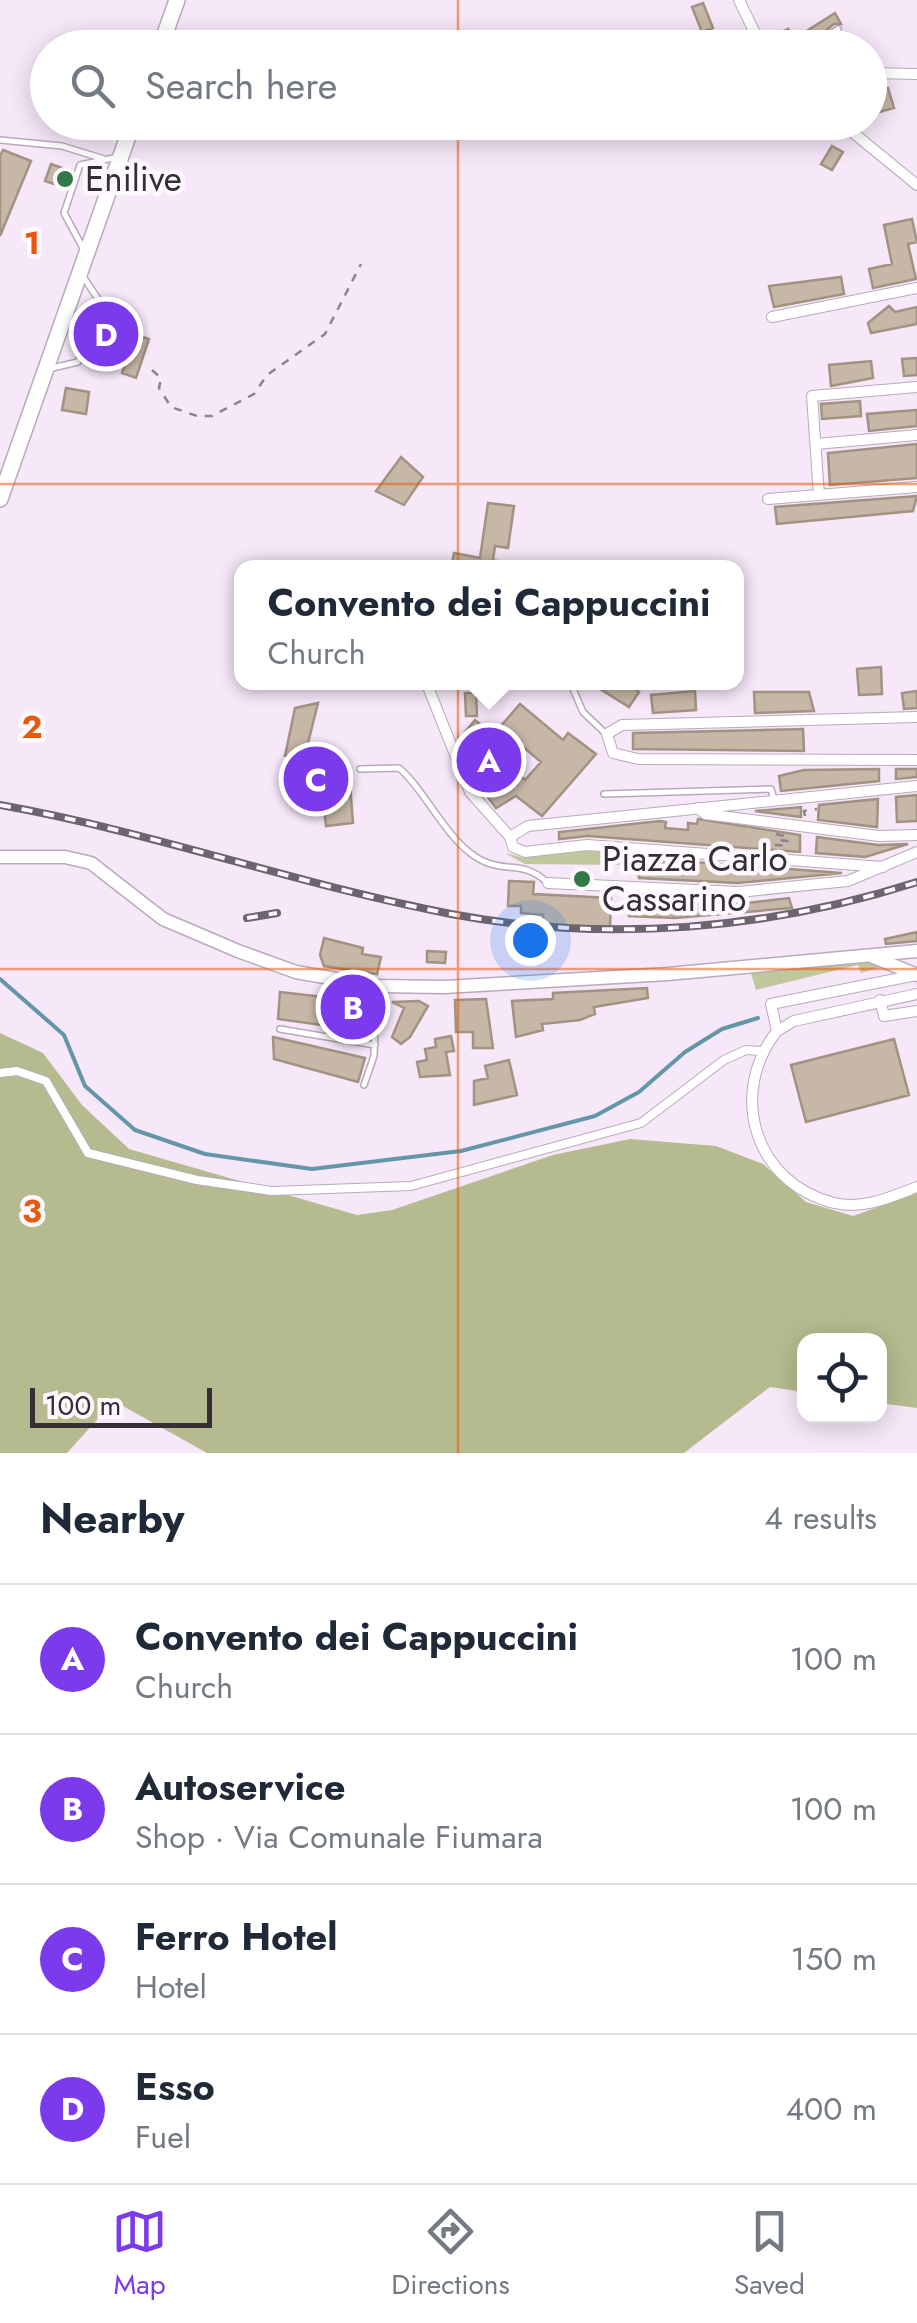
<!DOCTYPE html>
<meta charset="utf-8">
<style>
:root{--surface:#fff;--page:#f6f6f7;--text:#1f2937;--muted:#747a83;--line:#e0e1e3;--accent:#7c3aed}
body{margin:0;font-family:Jost,sans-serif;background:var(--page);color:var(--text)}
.controls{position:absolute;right:30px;bottom:30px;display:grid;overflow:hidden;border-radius:20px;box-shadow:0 5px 25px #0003}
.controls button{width:90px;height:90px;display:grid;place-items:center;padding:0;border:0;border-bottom:2px solid var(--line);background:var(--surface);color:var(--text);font:50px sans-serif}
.scale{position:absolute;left:30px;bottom:25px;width:182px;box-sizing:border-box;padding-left:10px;border:5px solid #342e35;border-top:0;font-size:28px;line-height:35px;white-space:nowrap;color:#342e35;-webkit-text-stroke:8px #fef8ff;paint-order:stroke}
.you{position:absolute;left:530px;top:940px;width:35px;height:35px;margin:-25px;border:8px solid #fff;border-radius:50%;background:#1a73e8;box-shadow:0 0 0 15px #1a73e833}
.badge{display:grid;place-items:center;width:65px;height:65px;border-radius:50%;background:var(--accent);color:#fff;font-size:32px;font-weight:700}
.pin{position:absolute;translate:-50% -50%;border:5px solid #fff;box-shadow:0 2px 10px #0006}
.popup{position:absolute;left:234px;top:560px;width:510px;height:130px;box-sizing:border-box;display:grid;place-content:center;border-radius:20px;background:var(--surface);filter:drop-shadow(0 2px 8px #0005);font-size:32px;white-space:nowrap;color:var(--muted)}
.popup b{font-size:38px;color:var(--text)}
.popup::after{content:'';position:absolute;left:50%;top:100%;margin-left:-20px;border:20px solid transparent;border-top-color:var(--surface)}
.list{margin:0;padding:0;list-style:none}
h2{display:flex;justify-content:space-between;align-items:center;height:130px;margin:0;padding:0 40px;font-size:42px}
h2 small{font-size:32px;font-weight:400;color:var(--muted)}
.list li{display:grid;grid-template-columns:65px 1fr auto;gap:30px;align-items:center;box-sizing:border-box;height:150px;padding:0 40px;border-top:2px solid var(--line)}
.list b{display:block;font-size:38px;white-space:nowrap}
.list p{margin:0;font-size:32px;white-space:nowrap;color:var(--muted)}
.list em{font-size:32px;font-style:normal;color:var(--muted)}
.icon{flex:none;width:55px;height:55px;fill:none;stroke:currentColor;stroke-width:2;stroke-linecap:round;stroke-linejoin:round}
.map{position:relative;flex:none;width:917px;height:1453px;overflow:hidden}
.search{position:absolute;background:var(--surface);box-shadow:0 5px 25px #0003;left:30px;right:30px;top:30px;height:110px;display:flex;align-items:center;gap:25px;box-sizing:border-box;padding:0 35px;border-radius:55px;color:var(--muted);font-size:38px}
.sheet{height:730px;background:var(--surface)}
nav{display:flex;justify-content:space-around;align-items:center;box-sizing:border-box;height:140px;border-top:2px solid var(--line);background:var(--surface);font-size:28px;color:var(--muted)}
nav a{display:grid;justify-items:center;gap:5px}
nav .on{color:var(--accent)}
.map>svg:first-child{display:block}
.green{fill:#c0c79b}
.forest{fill:#b5bb8f}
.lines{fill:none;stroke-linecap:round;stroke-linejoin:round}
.stream{stroke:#6397a8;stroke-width:4}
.building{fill:#c7b7a7;stroke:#a19282;stroke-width:2.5;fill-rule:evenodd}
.service-casing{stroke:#b8aabb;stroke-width:8}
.pedestrian-casing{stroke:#b8aabb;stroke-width:10}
.minor-casing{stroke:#b8aabb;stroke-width:12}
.tertiary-casing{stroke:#b8aabb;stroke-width:15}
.primary-casing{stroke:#b8aabb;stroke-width:18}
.path{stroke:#8d838f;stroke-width:2.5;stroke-dasharray:8 8;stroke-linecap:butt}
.service{stroke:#fff;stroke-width:5}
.pedestrian{stroke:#fff;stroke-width:8}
.minor{stroke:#fff;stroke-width:10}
.tertiary{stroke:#fff;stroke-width:12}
.primary{stroke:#fff;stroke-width:15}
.rail-casing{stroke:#6c646e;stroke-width:8}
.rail{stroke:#fef8ff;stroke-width:4;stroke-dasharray:11;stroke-linecap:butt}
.grid{fill:none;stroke:#e8590c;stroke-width:2.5;stroke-opacity:0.55}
.poi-dot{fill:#317a47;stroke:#fef8ff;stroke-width:4}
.labels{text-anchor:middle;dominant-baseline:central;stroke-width:9;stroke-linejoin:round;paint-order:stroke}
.poi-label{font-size:35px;fill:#342e35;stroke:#fef8ff;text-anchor:start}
.grid-label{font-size:32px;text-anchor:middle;font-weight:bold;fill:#e8590c;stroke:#fef8ff;stroke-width:9;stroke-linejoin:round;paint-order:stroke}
</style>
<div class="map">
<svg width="917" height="1453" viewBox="0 0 917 1453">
<rect width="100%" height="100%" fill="#f6e7f9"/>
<!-- green -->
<path class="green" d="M582 850 640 854 639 878 620 865 525 864 505 853 524 858Z
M879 961 881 967 861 973 858 965 756 990 751 973Z"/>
<!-- forest -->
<path class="forest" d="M0 1033 43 1053 82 1105 129 1149 357 1215 392 1210 553 1155 630 1139 716 1146 763 1164 806 1202 853 1216 917 1193V1408L880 1403V1340H804V1392L770 1387 684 1453H207L114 1401 67 1453H0Z"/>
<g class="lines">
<!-- stream -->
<path class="stream" d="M0 979 64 1035 85 1086 135 1130 205 1154 312 1169 461 1151 595 1116 639 1092 685 1052 722 1029 758 1018"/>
</g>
<!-- building -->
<path class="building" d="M703 3 713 28 702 32 692 7Z
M835 13 841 24H834L804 48H773L768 39 788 29 794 39Z
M888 88 894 108 876 113 871 93Z
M832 146 843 152 832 170 821 164Z
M3 150 31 161 0 236V156Z
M51 164 71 171 66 188 45 181Z
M912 219 917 242 908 244 916 279 873 288 869 269 892 264 884 225Z
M841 277 844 294 774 307 769 286Z
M889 306 895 312 917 307V324L871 333 868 323Z
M99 322 149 339 136 378 122 373 130 352 93 338Z
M917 358V375L904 376 902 359Z
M871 361 873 378 831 386 829 365Z
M66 388 89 392 86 414 62 410Z
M860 401 861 416 822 419 821 404Z
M917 410V426L869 431 867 414Z
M917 444V478L830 485 828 453Z
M401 457 423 477 404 505 376 491Z
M917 496 913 511 777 524 775 507Z
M488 503 514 506 508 548 495 546 493 560 504 563 503 568H451L454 553 480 558Z
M881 667 882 694 859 695 857 669Z
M589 682H624L639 692 629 707Z
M695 691 696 710 653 713 651 695Z
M917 691V708L904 709 902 693Z
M754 692H809L814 711 755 713Z
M465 693H476L477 716H466Z
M318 703 306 751 297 749 295 759 285 756 295 708Z
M520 704 563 740 568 733 596 754 542 816 516 796 496 808 480 786 495 777 463 746 472 738 465 732 475 720 493 735ZM514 739 541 762 525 780 498 756Z
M803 729 804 751 633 749V733Z
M879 769V781L781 791 779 776 804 770Z
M896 769H917V777L896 779Z
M349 770 353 823 326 826 322 790 284 793 282 775Z
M917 795V821L897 822 896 797Z
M878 799 877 827 818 820 819 805Z
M801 807V817L755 811Z
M698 819 800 835V852L588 836 559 839V832L660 821 666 822 665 828 688 830V823L697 824Z
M817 837 878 845 908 844 865 857 816 853Z
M640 858 842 873 738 883 639 878Z
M509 881 534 882 533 894 611 898 610 928 543 925V915L521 913V906H508Z
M630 898 720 902 721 906 789 898 792 908 675 918 629 916Z
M917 932V941L886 944 885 939Z
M324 938 363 948 362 954 381 957 377 974 324 966 320 955Z
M427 951 446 952 445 963 427 962Z
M647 988 648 998 594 1007 595 1014 580 1020 542 1024 543 1030 516 1037 512 1001 553 999V993Z
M280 992 368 1002 365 1031 278 1019Z
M486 999 493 1048H473V1032H456L455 1000Z
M419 1001 428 1006 410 1037 401 1044 392 1037 404 1008 392 1002Z
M451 1036 454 1051 446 1052 450 1075 420 1077 417 1062 427 1060 425 1049 436 1047 435 1039Z
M273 1037 365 1058 358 1082 274 1059Z
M894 1039 909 1095 806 1122 791 1065Z
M509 1060 517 1095 474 1105V1081L488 1078 485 1066Z"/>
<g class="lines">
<defs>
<path id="service" d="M810 48 838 29
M0 140 62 146 104 159
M83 248 64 213 80 165 118 157
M48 369 78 362 100 302 84 278
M570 682 583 712 605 733
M360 769 399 768C425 789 449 846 483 861 509 873 523 860 548 883
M604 794 771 789 774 799
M280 1029 375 1045
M364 1085 374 1056 376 989"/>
<path id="pedestrian" d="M0 1073 17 1071 46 1081 88 1153 197 1180 272 1191 411 1186 641 1123 724 1060 746 1050 761 1051"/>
<path id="minor" d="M739 0 762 48
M870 73 917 74
M840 122 917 185
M772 317 917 288
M816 444 917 435
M819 495 812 396 917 387
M768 499 917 487
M426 682 470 792 510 837
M917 717 622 725 607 734 613 753 638 759 917 760
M698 808 705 814 879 836 917 835
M883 867 587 845 525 852 513 847 510 837 528 826 917 786
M548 883 738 892 848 881 917 852
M916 975 771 1004 777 1031C728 1093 754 1183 834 1203 863 1210 891 1197 917 1187
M880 1000 884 1016 917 1011
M777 1031 794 1021 917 994"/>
<path id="tertiary" d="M0 857H65L91 863 163 919 238 951 296 972 376 986 444 987 668 974 917 951
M871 956 917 975"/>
<path id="primary" d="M160 48 177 0
M0 499 133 122"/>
</defs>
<!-- service casing -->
<use href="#service" class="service-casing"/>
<!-- pedestrian casing -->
<use href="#pedestrian" class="pedestrian-casing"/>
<!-- minor casing -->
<use href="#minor" class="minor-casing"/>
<!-- tertiary casing -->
<use href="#tertiary" class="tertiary-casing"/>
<!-- primary casing -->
<use href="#primary" class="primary-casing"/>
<!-- path -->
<path class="path" d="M152 370 161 378 159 388 171 407 197 416H212L254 394 267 375 325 334 361 264
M805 816 804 811 817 809
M776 834 788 837V841L776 840V845L788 846"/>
<!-- service -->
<use href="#service" class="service"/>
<!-- pedestrian -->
<use href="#pedestrian" class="pedestrian"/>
<!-- minor -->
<use href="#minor" class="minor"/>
<!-- tertiary -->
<use href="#tertiary" class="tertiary"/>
<!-- primary -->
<use href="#primary" class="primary"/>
<defs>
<path id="rail" d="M0 805C153 832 299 885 451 914 607 943 767 930 917 882
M247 918 277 913"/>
</defs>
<!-- rail casing -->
<use href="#rail" class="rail-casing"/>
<!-- rail -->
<use href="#rail" class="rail"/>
</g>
<!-- grid -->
<path class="grid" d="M458 0V48M458 122V1453M0 484H917M0 969H917"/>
<!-- markers -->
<g class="poi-dot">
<circle cx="65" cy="179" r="10"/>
<circle cx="582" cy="879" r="10"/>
</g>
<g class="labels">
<!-- poi labels -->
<g class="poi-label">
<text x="85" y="179">Enilive</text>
<text x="602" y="859">Piazza Carlo<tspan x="602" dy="40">Cassarino</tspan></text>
</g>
</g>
<g class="grid-label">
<text x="32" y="254">1</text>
<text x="32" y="738">2</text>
<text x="32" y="1222">3</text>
</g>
</svg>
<div class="controls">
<button><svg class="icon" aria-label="locate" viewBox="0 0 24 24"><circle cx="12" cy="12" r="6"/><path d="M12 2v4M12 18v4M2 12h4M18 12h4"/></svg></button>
</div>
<div class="scale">100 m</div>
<div class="you"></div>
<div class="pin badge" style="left:489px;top:760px">A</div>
<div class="popup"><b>Convento dei Cappuccini</b>Church</div>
<div class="pin badge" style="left:353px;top:1007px">B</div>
<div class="pin badge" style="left:316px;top:779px">C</div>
<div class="pin badge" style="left:106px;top:334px">D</div>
<div class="search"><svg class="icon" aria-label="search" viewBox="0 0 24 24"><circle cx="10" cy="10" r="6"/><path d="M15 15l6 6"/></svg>Search here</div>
</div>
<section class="sheet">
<h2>Nearby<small>4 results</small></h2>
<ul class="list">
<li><span class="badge">A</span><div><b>Convento dei Cappuccini</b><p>Church</p></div><em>100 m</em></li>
<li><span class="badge">B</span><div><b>Autoservice</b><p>Shop · Via Comunale Fiumara</p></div><em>100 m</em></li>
<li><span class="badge">C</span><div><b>Ferro Hotel</b><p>Hotel</p></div><em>150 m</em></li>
<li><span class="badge">D</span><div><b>Esso</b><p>Fuel</p></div><em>400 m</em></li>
</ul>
</section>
<nav>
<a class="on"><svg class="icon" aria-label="map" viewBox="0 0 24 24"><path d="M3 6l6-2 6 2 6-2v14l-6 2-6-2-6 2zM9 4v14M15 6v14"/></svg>Map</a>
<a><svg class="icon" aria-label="directions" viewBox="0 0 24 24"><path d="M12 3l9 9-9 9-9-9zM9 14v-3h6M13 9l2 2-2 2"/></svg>Directions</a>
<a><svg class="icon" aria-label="saved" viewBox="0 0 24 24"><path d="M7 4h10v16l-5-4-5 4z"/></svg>Saved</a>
</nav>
